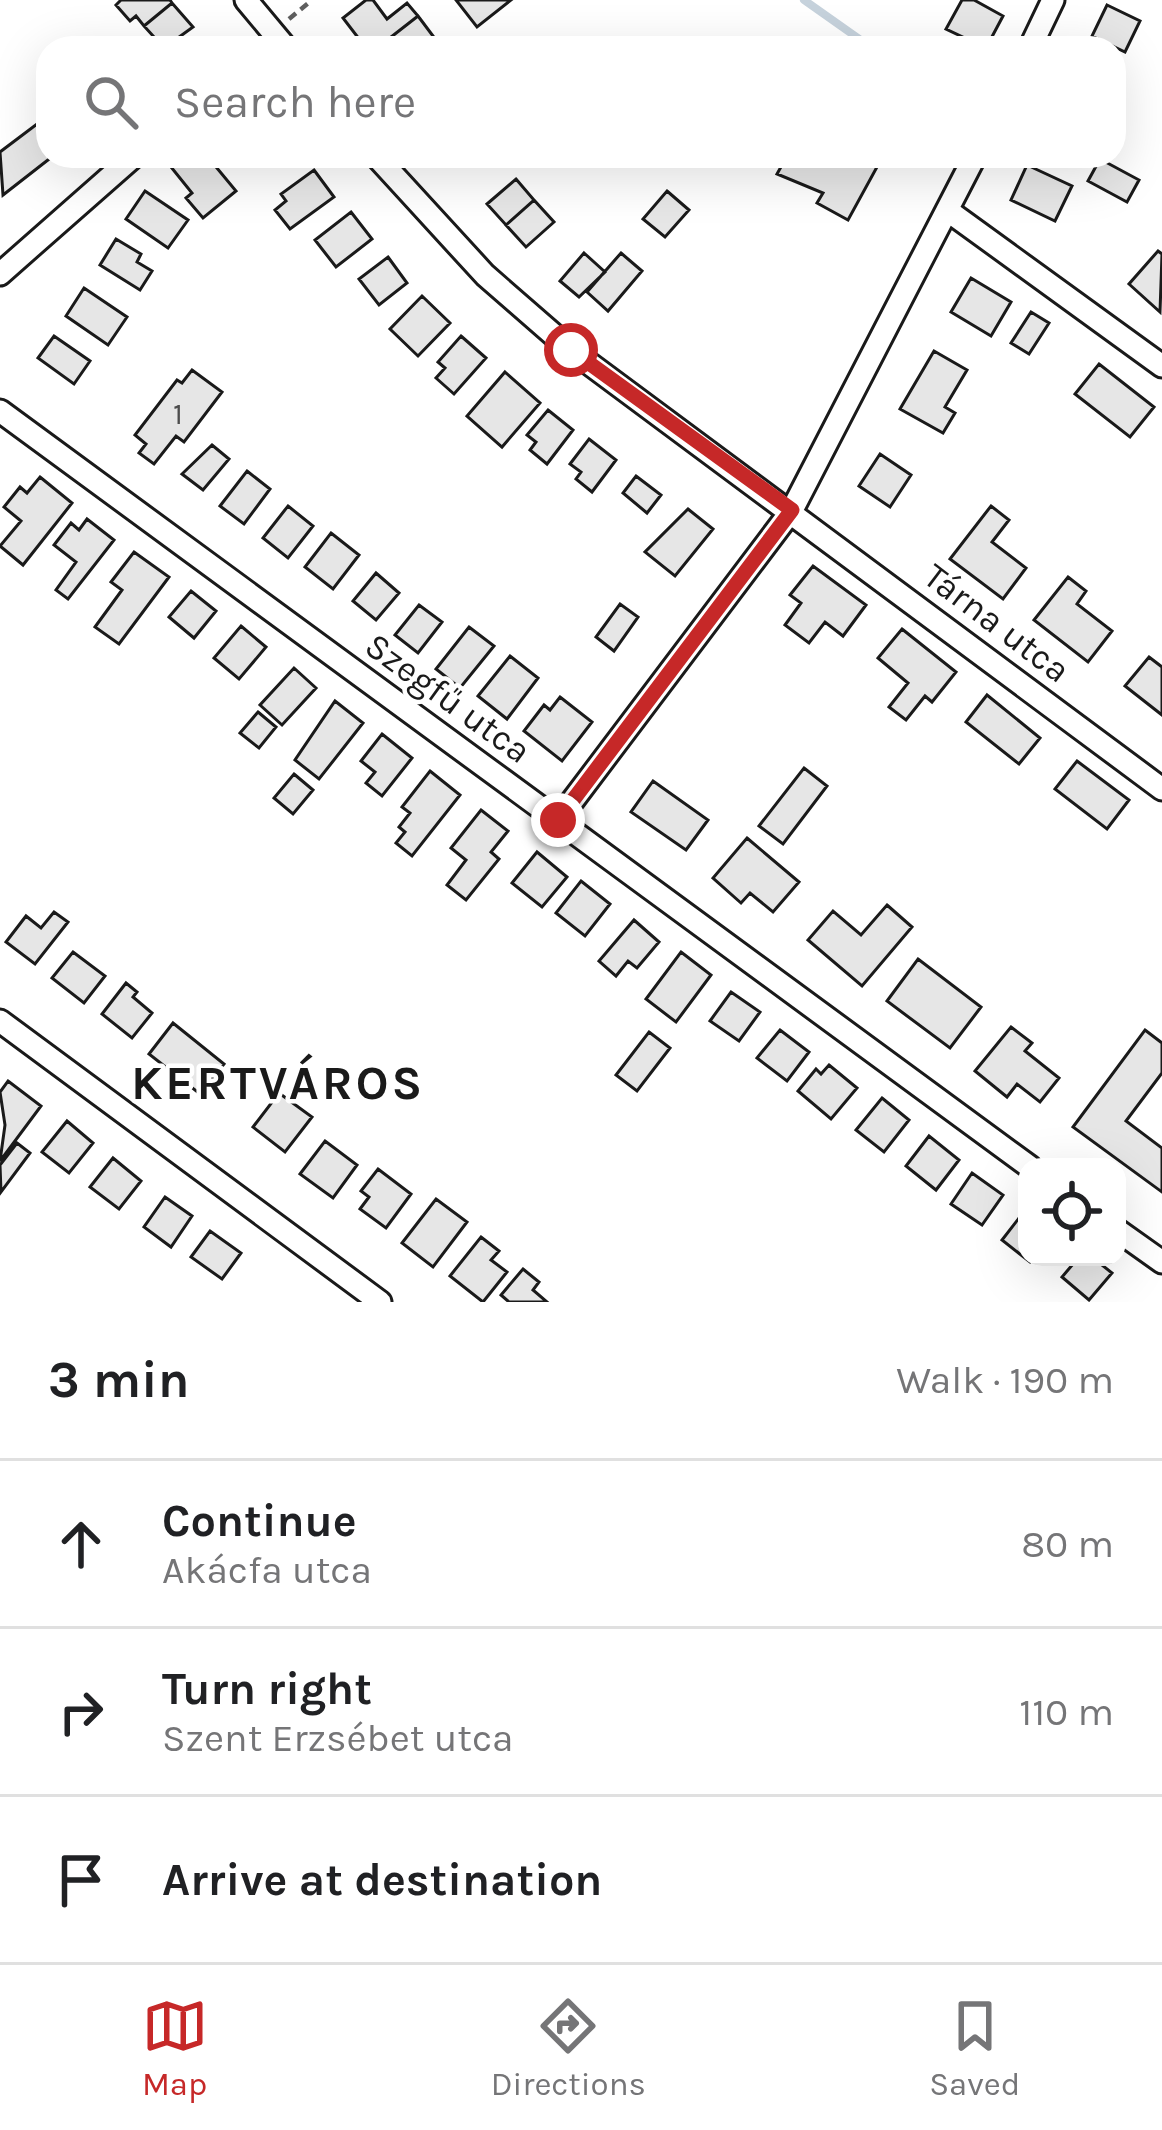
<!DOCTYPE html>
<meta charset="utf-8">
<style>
:root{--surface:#fff;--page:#f6f6f6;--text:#202124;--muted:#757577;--line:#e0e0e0;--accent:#c62828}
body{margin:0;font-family:Karla,sans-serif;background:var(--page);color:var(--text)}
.controls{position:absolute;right:36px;bottom:36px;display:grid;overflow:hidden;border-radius:24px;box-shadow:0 12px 48px #0002}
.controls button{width:108px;height:108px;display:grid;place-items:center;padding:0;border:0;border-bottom:3px solid var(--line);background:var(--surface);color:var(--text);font:60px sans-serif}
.stop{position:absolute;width:36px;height:36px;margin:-27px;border:9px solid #c62828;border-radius:50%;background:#fff}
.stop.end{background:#c62828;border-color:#fff;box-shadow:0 3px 12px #0008}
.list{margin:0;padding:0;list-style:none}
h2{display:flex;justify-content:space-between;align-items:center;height:156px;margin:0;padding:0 48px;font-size:51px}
h2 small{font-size:39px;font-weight:400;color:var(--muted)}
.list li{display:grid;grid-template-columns:78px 1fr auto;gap:36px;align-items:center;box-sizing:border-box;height:168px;padding:0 48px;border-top:3px solid var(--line)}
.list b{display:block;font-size:45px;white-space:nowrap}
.list p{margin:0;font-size:39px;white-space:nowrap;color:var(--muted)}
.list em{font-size:39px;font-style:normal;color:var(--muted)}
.icon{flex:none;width:66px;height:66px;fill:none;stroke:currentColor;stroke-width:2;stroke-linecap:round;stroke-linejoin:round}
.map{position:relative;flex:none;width:1162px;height:1302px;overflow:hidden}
.search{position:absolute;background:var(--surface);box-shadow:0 12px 48px #0002;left:36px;right:36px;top:36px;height:132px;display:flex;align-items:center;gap:30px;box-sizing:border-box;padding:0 42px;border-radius:36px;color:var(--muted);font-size:45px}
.sheet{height:660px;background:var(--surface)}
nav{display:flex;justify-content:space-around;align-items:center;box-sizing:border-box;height:168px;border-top:3px solid var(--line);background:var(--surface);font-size:33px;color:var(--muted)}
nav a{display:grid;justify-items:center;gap:6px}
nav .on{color:var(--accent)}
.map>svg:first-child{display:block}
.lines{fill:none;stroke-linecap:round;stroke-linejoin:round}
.stream{stroke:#c6d2dc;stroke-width:8}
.building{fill:#e6e6e6;stroke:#1a1a1a;stroke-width:3}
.minor-casing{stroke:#1a1a1a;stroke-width:27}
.path{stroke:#5f5f5f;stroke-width:4.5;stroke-dasharray:9 6;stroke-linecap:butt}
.minor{stroke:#fff;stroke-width:21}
.route{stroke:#c62828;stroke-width:15}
.labels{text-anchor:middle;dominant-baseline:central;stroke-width:9;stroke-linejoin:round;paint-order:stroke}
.number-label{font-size:30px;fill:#4d4d4d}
.street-label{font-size:36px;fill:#1a1a1a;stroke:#fff}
.district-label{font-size:48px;font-weight:bold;letter-spacing:3px;fill:#1a1a1a;stroke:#fff}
</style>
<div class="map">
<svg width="1162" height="1302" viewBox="0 0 1162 1302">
<rect width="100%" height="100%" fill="#fff"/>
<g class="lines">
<!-- stream -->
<path class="stream" d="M804 0 872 48"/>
</g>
<!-- building -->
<path class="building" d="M121 0H170L172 3 144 26 136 16 130 21 116 5Z
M366 0H373L387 19 407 3 418 16 377 48H366L343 18Z
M456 0H511L477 27Z
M962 0H974L1003 16 986 48 946 29Z
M172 3 193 27 164 48 144 26Z
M1107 5 1140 21 1125 52 1092 36Z
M418 16 436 40 425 48H377Z
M37 124 53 156 3 195 0 152Z
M185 156H207L236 191 203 218 186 198 192 193 171 167Z
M787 156H883L848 220 817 203 823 193 777 174Z
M1100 159 1139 180 1127 202 1088 181Z
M1027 165 1072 186 1055 221 1011 200Z
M314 170 334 197 290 229 275 210 286 201 281 194Z
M516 179 534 200 506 225 487 204Z
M145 191 188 220 168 248 126 219Z
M667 191 689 210 665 237 643 219Z
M534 200 554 222 526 247 506 225Z
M351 212 372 239 336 267 315 240Z
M116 239 141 254 137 262 152 271 140 290 100 265Z
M1158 251 1162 254 1160 312 1129 284Z
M584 253 605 272 579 297 560 281Z
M621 253 642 271 608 311 587 292Z
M388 257 407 283 379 305 359 279Z
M971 278 1011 302 991 336 951 312Z
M84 288 127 317 108 345 66 316Z
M422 296 450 323 418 356 390 329Z
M1031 312 1049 323 1029 354 1011 343Z
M54 336 90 361 74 384 38 358Z
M461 336 486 358 454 394 436 378 445 368 438 362Z
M934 351 967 370 945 407 955 413 943 433 900 409Z
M1099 364 1154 407 1130 437 1075 394Z
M192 370 222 392 184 442 176 436 154 464 139 453 146 444 135 435 177 380 182 383Z
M505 372 540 403 502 447 467 416Z
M548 410 573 430 547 464 530 450 536 442 527 435Z
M589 439 616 460 592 492 576 479 581 472 570 464Z
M212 445 229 459 203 490 182 474Z
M880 454 911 475 890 507 859 486Z
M247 471 270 489 244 524 220 506Z
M636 476 661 495 647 513 623 493Z
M40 477 72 503 23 565 0 546 21 521 4 507 20 487 27 493Z
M288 506 313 526 288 558 263 538Z
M991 506 1009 520 992 542 1026 568 1003 599 950 559Z
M688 509 713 529 675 576 645 552Z
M87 519 114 540 68 599 56 590 76 562 54 545 71 523 79 530Z
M331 533 359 555 333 589 305 567Z
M134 552 169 577 119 644 95 627 122 590 111 582Z
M813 566 866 605 843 636 825 622 809 643 785 625 801 603 790 595Z
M376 573 399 593 376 620 353 601Z
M1068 577 1086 591 1077 604 1112 631 1088 662 1034 620Z
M191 591 216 611 194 638 169 617Z
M620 604 638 617 614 651 596 637Z
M419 605 442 622 418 653 395 635Z
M241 626 266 647 239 679 214 658Z
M469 627 494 646 460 688 436 669Z
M902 629 956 672 932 702 925 696 906 720 889 707 908 683 878 658Z
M510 656 538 678 507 719 478 696Z
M1149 657 1162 667V715L1125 686Z
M294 668 316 688 282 725 260 705Z
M987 695 1040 738 1019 764 966 722Z
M560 697 592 722 562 761 524 731 544 705 550 710Z
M335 701 363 723 319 779 295 760Z
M258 712 276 727 259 748 240 733Z
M382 734 412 758 382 796 366 783 375 772 361 761Z
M1077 761 1129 800 1107 829 1055 789Z
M804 768 827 786 783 844 759 826Z
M430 771 460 795 412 856 396 843 405 832 399 827 410 813 402 807Z
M294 774 313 790 293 814 274 798Z
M653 781 708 820 686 850 631 812Z
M481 810 508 831 491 852 499 859 466 900 447 885 466 860 451 848Z
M747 838 799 882 773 912 750 893 741 903 713 878Z
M537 852 567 877 542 907 512 883Z
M581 881 610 904 585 936 556 913Z
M887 905 912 927 862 986 808 940 833 911 861 935Z
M54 912 68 922 35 964 6 942 26 916 41 928Z
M634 920 659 942 637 968 628 961 616 976 599 961Z
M73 952 105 976 84 1003 52 978Z
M681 952 711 975 676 1022 646 999Z
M918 959 981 1007 950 1048 887 1001Z
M126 983 137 992 133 997 152 1013 132 1038 102 1014Z
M731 992 760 1012 739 1041 710 1021Z
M173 1023 224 1064 200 1094 149 1054Z
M1011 1027 1032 1043 1025 1051 1059 1078 1040 1102 1017 1084 1007 1097 975 1071Z
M780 1030 809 1052 787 1081 757 1058Z
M1145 1030 1162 1043V1073L1126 1121 1162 1148V1192L1073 1127Z
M649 1032 670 1048 637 1091 616 1075Z
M829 1065 857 1088 831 1119 798 1091 816 1069 821 1074Z
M8 1081 41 1106 0 1161 5 1125 0 1092Z
M279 1093 312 1117 285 1152 253 1127Z
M882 1098 909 1120 884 1152 856 1130Z
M67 1121 93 1143 69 1173 42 1152Z
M929 1136 959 1160 936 1190 906 1166Z
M325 1141 357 1165 333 1198 300 1174Z
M17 1143 30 1153 1 1192 0 1165Z
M113 1158 141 1181 119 1209 90 1187Z
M378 1169 411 1194 386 1228 360 1209 369 1197 361 1191Z
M972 1173 1003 1195 982 1225 951 1204Z
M165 1197 192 1216 171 1247 144 1227Z
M436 1199 467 1222 433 1267 402 1243Z
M1026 1209 1027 1257H1034L1030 1262 1002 1240Z
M210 1231 241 1253 222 1279 191 1257Z
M481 1237 499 1251 491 1260 507 1272 483 1302 450 1276Z
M1079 1257H1092L1112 1273 1089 1300 1062 1277Z
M523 1269 539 1282 533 1290 547 1302H509L501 1295Z"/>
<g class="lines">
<defs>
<path id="minor" d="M246 0 286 48
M1030 48 1053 0
M376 156 485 275 571 350 1162 789
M947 210 1162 366
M0 274 134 156
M0 411 1030 1167
M558 820 792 510 975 156
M0 1021 380 1302
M1117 1230 1162 1262"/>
</defs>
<!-- minor casing -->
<use href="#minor" class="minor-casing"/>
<!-- path -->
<path class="path" d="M289 19 312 0"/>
<!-- minor -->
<use href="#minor" class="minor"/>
</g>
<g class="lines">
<!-- route -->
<path class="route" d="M558 820 792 510 571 350"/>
</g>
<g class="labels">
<!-- number labels -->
<g class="number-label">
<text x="178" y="414">1</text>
</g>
<!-- street labels -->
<g class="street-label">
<text transform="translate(997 623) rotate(37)">Tárna utca</text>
<text transform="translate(448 698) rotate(36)">Szegfű utca</text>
</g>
<!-- district labels -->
<g class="district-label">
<text x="278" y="1083">KERTVÁROS</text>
</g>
</g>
</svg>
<div class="controls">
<button><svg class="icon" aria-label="locate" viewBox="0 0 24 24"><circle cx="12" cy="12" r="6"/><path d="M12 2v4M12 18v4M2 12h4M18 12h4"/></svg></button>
</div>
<div class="stop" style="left:571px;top:350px"></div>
<div class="stop end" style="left:558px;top:820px"></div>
<div class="search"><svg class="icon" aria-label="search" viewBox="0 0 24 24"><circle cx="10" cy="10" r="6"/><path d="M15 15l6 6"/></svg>Search here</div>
</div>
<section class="sheet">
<h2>3 min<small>Walk · 190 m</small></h2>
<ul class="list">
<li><svg class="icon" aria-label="ahead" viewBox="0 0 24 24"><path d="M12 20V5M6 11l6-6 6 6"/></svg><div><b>Continue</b><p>Akácfa utca</p></div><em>80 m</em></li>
<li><svg class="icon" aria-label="right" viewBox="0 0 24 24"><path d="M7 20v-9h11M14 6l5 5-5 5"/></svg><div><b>Turn right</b><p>Szent Erzsébet utca</p></div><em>110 m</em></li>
<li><svg class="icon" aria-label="arrive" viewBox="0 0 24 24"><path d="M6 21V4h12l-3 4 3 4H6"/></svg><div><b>Arrive at destination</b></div></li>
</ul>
</section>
<nav>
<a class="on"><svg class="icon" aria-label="map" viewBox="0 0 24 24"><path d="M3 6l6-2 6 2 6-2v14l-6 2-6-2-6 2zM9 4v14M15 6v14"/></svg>Map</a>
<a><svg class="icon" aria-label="directions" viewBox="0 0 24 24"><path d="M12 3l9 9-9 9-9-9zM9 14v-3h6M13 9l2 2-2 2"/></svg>Directions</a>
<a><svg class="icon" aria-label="saved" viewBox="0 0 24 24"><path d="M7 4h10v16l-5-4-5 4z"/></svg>Saved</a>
</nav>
